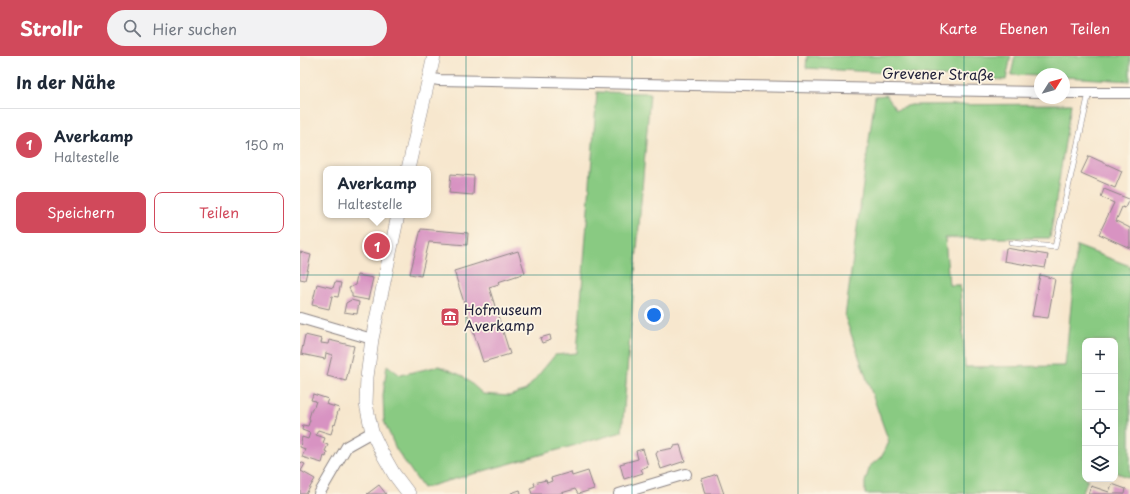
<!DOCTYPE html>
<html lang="de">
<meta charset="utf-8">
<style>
:root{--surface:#fff;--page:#f2f2f3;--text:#1f2937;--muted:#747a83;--line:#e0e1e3;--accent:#d1495b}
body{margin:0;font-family:"Playpen Sans",sans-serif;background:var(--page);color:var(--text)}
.controls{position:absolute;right:12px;bottom:12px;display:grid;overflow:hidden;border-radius:8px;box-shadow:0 4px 16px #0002}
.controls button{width:36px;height:36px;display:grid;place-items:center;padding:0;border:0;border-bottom:1px solid var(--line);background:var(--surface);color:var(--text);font:20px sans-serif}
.compass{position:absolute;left:734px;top:12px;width:36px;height:36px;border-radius:50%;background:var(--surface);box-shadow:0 4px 16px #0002;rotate:53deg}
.you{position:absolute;left:354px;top:259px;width:14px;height:14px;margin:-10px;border:3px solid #fff;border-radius:50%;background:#1a73e8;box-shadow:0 0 0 6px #1a73e833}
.badge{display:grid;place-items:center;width:26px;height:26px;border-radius:50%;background:var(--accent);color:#fff;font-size:13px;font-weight:700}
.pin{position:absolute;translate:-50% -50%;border:2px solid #fff;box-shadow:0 1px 4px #0006}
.popup{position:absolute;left:23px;top:110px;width:108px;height:52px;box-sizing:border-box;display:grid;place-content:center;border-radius:8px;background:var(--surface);filter:drop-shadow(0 1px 3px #0005);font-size:13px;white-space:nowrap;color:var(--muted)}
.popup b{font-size:15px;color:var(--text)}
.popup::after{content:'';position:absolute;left:50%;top:100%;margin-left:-8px;border:8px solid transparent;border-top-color:var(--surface)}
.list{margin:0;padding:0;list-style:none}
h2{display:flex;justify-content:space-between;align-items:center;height:52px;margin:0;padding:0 16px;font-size:17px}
h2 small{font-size:13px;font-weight:400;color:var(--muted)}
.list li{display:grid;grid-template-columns:26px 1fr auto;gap:12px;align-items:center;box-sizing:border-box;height:72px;padding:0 16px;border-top:1px solid var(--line)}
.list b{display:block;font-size:15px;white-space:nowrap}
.list p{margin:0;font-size:13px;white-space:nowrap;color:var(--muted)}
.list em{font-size:13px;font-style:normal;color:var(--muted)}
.actions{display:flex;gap:8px;padding:12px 16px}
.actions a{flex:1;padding:9px 0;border:1px solid var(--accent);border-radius:8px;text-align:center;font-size:14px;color:var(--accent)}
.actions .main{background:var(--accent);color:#fff}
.icon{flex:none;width:22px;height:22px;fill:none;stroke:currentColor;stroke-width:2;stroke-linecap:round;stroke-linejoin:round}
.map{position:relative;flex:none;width:830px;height:438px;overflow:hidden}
header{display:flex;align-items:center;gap:24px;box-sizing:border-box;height:56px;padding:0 20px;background:var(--accent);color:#fff}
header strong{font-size:19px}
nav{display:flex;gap:22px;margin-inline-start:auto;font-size:14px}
.search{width:280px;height:36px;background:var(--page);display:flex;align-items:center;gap:10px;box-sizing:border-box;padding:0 14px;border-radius:22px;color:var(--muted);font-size:15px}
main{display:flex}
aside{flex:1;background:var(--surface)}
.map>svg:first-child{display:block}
.green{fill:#89ca82;stroke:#56765e}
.building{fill:#d893c2}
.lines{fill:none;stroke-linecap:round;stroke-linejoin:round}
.service-casing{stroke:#8c8484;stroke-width:6}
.minor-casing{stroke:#8c8484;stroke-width:12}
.tertiary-casing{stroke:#8c8484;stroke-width:14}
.service{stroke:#fff;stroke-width:5}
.minor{stroke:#fff;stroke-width:10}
.tertiary{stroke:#fff;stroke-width:13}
.grid{fill:none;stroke:#0f766e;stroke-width:1;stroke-opacity:0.55}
.labels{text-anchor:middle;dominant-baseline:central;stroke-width:3.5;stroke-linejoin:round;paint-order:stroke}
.street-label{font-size:14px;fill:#22223b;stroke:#fcf5e5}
.poi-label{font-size:14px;fill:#22223b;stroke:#fcf5e5;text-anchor:start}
</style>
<header>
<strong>Strollr</strong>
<div class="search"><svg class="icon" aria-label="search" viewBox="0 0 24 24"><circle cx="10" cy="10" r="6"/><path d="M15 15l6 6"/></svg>Hier suchen</div>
<nav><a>Karte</a><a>Ebenen</a><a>Teilen</a></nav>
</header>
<main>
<aside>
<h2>In der Nähe<small></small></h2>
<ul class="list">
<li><span class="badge">1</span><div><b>Averkamp</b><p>Haltestelle</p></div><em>150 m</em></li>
</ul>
<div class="actions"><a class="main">Speichern</a><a>Teilen</a></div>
</aside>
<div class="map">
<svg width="830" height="438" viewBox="0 0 830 438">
<rect width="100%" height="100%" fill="#fcf5e5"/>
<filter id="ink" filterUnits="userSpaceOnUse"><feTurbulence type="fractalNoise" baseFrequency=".025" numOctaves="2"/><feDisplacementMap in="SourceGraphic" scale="8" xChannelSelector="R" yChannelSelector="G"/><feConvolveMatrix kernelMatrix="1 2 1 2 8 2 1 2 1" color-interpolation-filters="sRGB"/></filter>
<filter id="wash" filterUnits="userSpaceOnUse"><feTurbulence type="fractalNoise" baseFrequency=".012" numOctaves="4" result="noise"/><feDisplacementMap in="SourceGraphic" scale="16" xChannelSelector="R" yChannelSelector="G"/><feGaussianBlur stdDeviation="0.9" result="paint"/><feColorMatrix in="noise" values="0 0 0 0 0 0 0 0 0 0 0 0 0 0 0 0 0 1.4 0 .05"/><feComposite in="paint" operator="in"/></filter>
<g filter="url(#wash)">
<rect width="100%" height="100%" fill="#f7e7ce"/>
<!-- green -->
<path class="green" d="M507 0H711L706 24 506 12Z
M715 0H830V25L764 21V18H740V20L711 19Z
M297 36 350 37 322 376 123 432 96 393 84 365 83 339 87 309 100 319 139 310 163 320 183 338 209 340 226 334 255 299 277 297Z
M586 39 596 53 611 49 771 48 750 182H645L649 229H660L665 311 765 310 777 190 830 210V422L815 416V285H785V423H788L782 438 679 437 565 438V426L570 410 582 400 589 386 545 261 575 40Z"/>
<g id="blocks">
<!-- building -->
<path class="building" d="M789 100 822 115 815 132 781 117Z
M151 118 174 120 173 139 149 137Z
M804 133 829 143 825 152 822 151 816 165 830 172V192L799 178 814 147 801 141Z
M121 173 168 177 167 189 129 186 121 220 110 218Z
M706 192 748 199 745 212 704 205Z
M218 195 225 217 198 226 199 228 189 231 210 298 183 306 154 215Z
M0 196 11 199 5 224 0 223Z
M57 219 73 222 68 244 52 241V238L49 232 55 229Z
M740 219 755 223 748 262 732 260Z
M35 226 41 227 38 241 32 240 29 253 12 249 17 228 33 232Z
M51 244 59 246 57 258 44 256 46 247Z
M5 279 22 283 21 287 28 288 29 284 54 290 46 325 27 320 32 299 26 297 25 303 1 298Z
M250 279 251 284 242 287 240 282Z
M13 338 28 343 26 348 39 352 36 362H37L35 369 34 368 31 378 18 374 16 379 25 382 23 387 28 389 25 395 27 396 26 401 24 400 22 407 2 401 5 393 0 391 2 381 8 383 10 377 2 374 3 369 8 370 10 364 9 362 12 352 14 351 16 345 11 344Z
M380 389 385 405 361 413 356 398 358 395 374 392V390Z
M343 393 348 410 341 413 343 417 324 423 320 408 338 403 336 395Z
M0 406 5 408 1 415 15 423 6 438H0Z
M288 415 294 433 278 438 275 433 258 438H232L230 432 235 430 234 427 246 424 247 427 252 425 251 422 271 416 272 420Z
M417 418 424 438H406L402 423Z
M812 428 826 433 825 438H788L791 430 809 436Z
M79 429 86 438H67Z
M220 434 221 438H211V437Z"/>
</g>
</g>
<g filter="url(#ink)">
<use href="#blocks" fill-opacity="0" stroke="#8c8484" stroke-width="1"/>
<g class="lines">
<defs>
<path id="service" d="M711 187 755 191 789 37"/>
<path id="minor" d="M128 22 139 24 740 36
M764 37H830
M0 262 72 283
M19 438 47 390 72 376
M319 438 386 418"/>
<path id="tertiary" d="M108 113 134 0
M98 159 72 283 67 321 66 348 72 376 82 397 94 418 109 438"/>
</defs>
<!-- service casing -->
<use href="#service" class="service-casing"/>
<!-- minor casing -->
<use href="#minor" class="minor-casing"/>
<!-- tertiary casing -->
<use href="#tertiary" class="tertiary-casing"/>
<!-- service -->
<use href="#service" class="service"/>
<!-- minor -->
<use href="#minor" class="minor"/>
<!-- tertiary -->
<use href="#tertiary" class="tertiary"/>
</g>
</g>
<!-- grid -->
<path class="grid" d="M166 0V438M332 0V438M498 0V438M664 0V438M0 219H830"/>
<!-- icons -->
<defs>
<symbol id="museum-square" viewBox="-11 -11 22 22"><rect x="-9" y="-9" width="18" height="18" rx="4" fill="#d1495b" stroke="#fcf5e5"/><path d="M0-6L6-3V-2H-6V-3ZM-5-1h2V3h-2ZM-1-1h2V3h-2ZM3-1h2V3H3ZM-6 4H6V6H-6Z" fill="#fff"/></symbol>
</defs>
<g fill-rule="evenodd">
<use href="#museum-square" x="139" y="250" width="22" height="22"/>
</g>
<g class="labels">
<!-- street labels -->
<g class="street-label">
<text transform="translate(638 18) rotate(1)">Grevener Straße</text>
</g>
<!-- poi labels -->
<g class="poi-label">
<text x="164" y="253">Hofmuseum<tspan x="164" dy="16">Averkamp</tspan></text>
</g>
</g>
</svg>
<div class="controls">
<button>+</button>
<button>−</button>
<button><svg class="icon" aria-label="locate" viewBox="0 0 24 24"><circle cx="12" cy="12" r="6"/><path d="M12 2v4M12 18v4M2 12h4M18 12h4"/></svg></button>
<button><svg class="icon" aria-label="layers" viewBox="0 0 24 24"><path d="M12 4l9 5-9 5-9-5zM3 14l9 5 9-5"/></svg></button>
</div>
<svg class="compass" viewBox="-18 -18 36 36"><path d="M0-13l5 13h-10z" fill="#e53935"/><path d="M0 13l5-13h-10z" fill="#747a83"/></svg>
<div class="you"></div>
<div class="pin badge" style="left:77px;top:190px">1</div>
<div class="popup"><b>Averkamp</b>Haltestelle</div>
</div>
</main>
